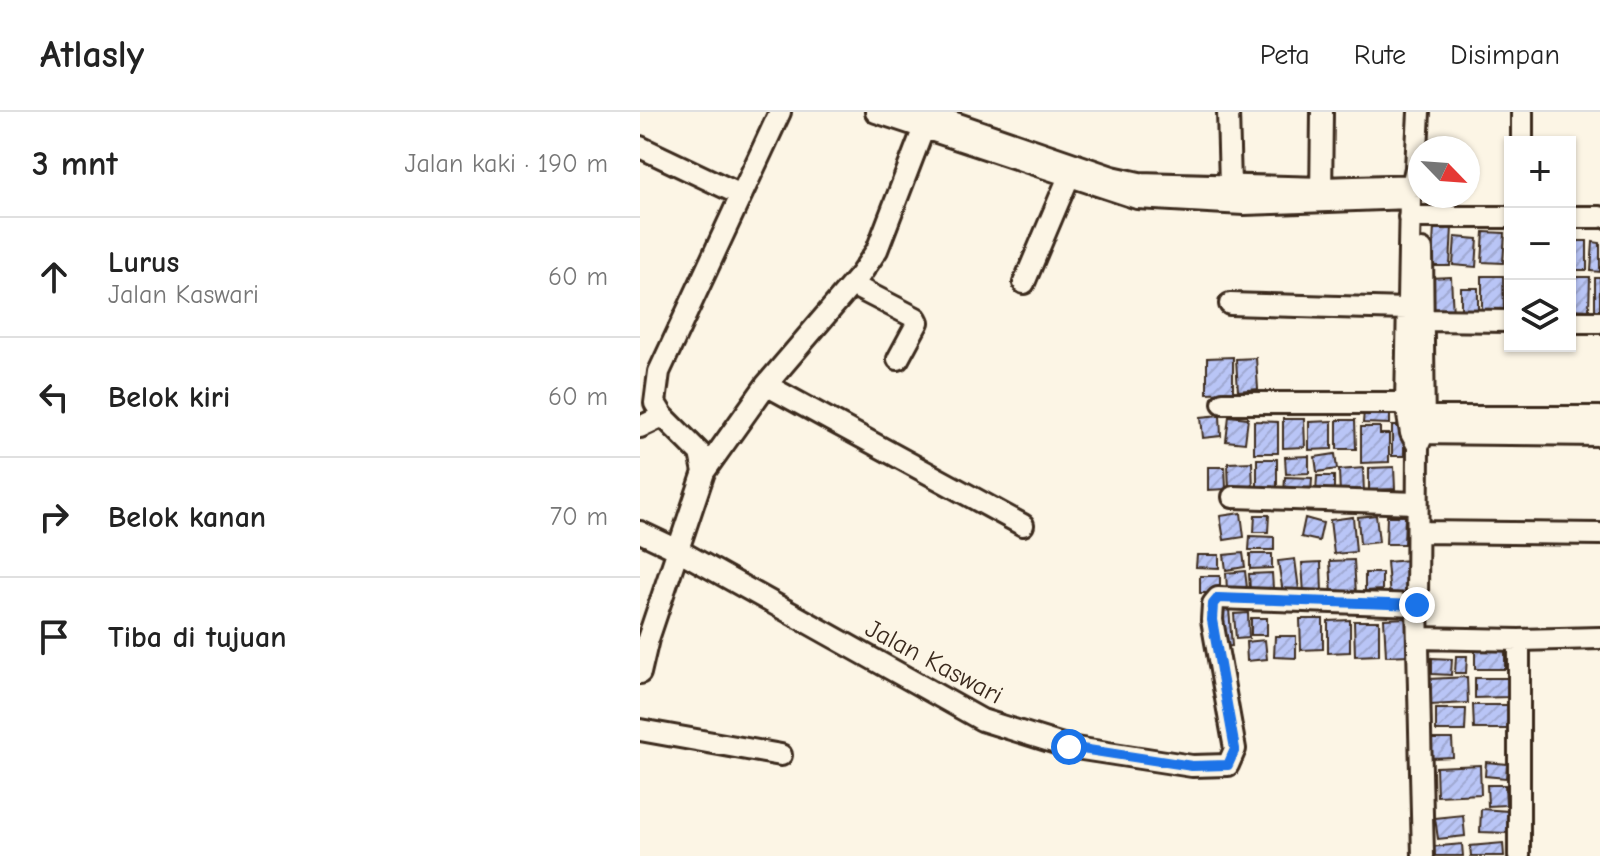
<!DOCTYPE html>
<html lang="id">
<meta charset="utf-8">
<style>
:root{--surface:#fff;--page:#f2f2f2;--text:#222;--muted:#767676;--line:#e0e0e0}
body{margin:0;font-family:"Comic Neue",sans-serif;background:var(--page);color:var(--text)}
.controls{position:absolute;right:24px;top:24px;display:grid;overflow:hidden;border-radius:0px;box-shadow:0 2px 6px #0004}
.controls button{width:72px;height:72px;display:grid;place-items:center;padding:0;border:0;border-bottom:2px solid var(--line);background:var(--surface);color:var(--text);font:40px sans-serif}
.compass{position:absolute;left:768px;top:24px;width:72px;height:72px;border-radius:50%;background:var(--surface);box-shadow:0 2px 6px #0004;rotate:115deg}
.stop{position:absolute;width:24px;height:24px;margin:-18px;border:6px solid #1a73e8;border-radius:50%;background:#fff}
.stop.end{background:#1a73e8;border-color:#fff;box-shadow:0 2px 8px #0008}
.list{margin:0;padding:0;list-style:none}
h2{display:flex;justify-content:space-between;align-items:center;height:104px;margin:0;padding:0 32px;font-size:34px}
h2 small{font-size:26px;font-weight:400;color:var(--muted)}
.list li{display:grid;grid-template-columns:52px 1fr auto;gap:24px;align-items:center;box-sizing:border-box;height:120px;padding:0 32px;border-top:2px solid var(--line)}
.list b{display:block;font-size:30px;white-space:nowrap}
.list p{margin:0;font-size:26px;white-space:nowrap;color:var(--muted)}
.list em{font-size:26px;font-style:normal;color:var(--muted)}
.icon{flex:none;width:44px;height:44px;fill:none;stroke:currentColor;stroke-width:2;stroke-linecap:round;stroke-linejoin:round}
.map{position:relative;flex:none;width:960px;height:744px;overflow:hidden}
header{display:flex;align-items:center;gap:48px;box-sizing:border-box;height:112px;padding:0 40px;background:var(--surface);border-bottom:2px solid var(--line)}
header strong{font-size:38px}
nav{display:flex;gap:44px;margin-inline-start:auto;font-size:28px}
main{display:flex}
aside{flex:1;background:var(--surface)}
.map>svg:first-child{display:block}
.building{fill:url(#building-hatch);stroke:#3b2a1e;stroke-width:2}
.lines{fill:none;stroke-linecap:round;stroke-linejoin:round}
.minor-casing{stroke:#3b2a1e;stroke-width:26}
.minor{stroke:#fcf5e5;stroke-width:20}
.route{stroke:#1a73e8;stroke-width:10}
.labels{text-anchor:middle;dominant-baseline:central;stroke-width:6;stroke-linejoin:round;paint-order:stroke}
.street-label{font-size:26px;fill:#3b2a1e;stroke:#fcf5e5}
</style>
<header>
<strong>Atlasly</strong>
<nav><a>Peta</a><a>Rute</a><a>Disimpan</a></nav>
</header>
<main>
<aside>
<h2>3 mnt<small>Jalan kaki · 190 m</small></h2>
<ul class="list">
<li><svg class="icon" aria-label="ahead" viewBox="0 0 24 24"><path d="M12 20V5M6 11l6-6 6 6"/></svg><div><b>Lurus</b><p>Jalan Kaswari</p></div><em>60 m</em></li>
<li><svg class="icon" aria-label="left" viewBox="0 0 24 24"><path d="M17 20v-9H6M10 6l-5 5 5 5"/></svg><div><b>Belok kiri</b></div><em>60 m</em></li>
<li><svg class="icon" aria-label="right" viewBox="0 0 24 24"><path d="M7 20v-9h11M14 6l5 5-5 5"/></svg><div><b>Belok kanan</b></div><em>70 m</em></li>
<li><svg class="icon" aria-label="arrive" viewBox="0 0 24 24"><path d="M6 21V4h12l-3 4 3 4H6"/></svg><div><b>Tiba di tujuan</b></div></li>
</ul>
</aside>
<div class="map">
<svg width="960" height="744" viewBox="0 0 960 744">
<defs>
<pattern id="building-hatch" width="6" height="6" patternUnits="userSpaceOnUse" patternTransform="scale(2)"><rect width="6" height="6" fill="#b9c5f6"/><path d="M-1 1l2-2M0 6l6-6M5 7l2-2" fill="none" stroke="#a0a9d2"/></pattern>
</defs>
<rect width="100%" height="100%" fill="#fcf5e5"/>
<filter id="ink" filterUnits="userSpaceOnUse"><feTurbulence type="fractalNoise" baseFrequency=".0125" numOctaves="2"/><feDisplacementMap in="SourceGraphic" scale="16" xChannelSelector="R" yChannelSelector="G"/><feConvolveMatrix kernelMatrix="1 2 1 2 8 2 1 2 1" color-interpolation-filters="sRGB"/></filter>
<g filter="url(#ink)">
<!-- building -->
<path class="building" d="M794 114H812L810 154H792Z
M844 120 865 121 863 151 842 150Z
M815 125 838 127 836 155 813 153Z
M930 129H947V158H930Z
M953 130 960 131V160L951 159Z
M842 164H863L864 201 842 202Z
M811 165 813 203 791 204 789 166Z
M930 165H950L949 198 930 197Z
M955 166H960V200H955Z
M821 176H838V200H821Z
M593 245V280L567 281V246Z
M616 246 618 277 598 279 596 247Z
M724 299 750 300V312L723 311Z
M580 303 581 324 563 326 561 305Z
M589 304 608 306 605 331 586 329Z
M643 307H664L665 335 643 336Z
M697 308H715L716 337H697Z
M614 309 638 310V341H614Z
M692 309V337L669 338V310Z
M752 314H764V344H752Z
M721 315H740V322H749V350L721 351Z
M695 342 697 357 677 360 675 345Z
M669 344V361L646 362 645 345Z
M617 347H637V379H617Z
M612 350 613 378 589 379 588 351Z
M568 355H585L586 377 568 378Z
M754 355 755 377 729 378V356Z
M723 356 724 381 700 382 699 358Z
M677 364H694V381H676Z
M645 365 672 366 671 383 644 382Z
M601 401 604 425 584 428 580 404Z
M615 403H629L628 420H614Z
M736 403 739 430 720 432 718 405Z
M747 404H765L764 432H746Z
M713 405 716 440 694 442 690 408Z
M665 406 683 411 679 429 661 425Z
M610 424 634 425V438H609Z
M603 441 605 455 586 458 584 443Z
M610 442H632V456L610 457Z
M557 443H579V456L556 455Z
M655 447 659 478 643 481 638 449Z
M714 448 716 481 692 483 690 449Z
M768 448 771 484 750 486 747 450Z
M681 450 682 481 664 482 662 451Z
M605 459 607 476 587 478 586 461Z
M632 461 633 476 610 478 609 462Z
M725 461H742V478L725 479Z
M560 464H580V481H560Z
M589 497 592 534 580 535 577 498Z
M608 501 609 526 596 527 594 502Z
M611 506H627V523H611Z
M768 506 769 543 746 544 744 507Z
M660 507H683V537L661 538Z
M710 508V540L688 541V509Z
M714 509H739V543L715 544Z
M635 524H656V546L634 545Z
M625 528 627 547 607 549 606 530Z
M835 534H865V557H835Z
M816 544H827L826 561H815Z
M792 546 812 547 811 563 792 562Z
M827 565 828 591 790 593 789 567Z
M835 566H867V585L835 586Z
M833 593H868V617H834Z
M796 597H826L825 619H796Z
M791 627H812L813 645 791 646Z
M846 650 867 652 866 666 845 664Z
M840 653 841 682 797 684 796 655Z
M847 673H865L866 693 848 694Z
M841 697 868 699 867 721 840 720Z
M823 703 825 724 798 727 795 706Z
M863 731 864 744H831L830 734Z
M822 732 823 744H791L790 735Z"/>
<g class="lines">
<defs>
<path id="minor" d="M236 0 497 86 604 92 770 86 766 291 771 321 778 334
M283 0 472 65 499 71 682 76 780 73
M588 0 590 73
M882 0V30
M0 35 101 83
M770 83 776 56 779 0
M681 87 682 0
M769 105H870
M930 105H960
M782 138 784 320 778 334 777 493 783 744
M384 171 433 55
M212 173 276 206 278 210 258 247
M590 192 767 197
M781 208 870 209
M930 210H960
M126 273 383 413
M583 291H766
M772 305H960
M0 315 23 304
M772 321 960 323
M64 360 126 273 220 163 237 138 288 5
M593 385 777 391
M0 420 38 438 342 608 429 635 552 654 588 653 595 637 572 508 573 492 578 486 777 493
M779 420 960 422
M778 526 879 528 960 526
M0 561 8 527 64 360 60 341 23 304 15 291 19 260 140 0
M0 618 141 643
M879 744V528"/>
</defs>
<!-- minor casing -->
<use href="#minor" class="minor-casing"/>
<!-- minor -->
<use href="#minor" class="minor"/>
</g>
</g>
<g class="lines" filter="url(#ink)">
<!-- route -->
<path class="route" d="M429 635 552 654 588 653 595 637 572 508 573 492 578 486 777 493"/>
</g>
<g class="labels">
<!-- street labels -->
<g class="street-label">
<text transform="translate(294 550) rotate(28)">Jalan Kaswari</text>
</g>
</g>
</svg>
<div class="controls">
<button>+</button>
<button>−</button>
<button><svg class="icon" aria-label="layers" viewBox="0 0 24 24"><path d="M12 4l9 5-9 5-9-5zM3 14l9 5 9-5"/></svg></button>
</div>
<svg class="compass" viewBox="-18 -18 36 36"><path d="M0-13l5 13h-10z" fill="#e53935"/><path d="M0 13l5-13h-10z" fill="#767676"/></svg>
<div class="stop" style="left:429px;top:635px"></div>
<div class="stop end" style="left:777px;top:493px"></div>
</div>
</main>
